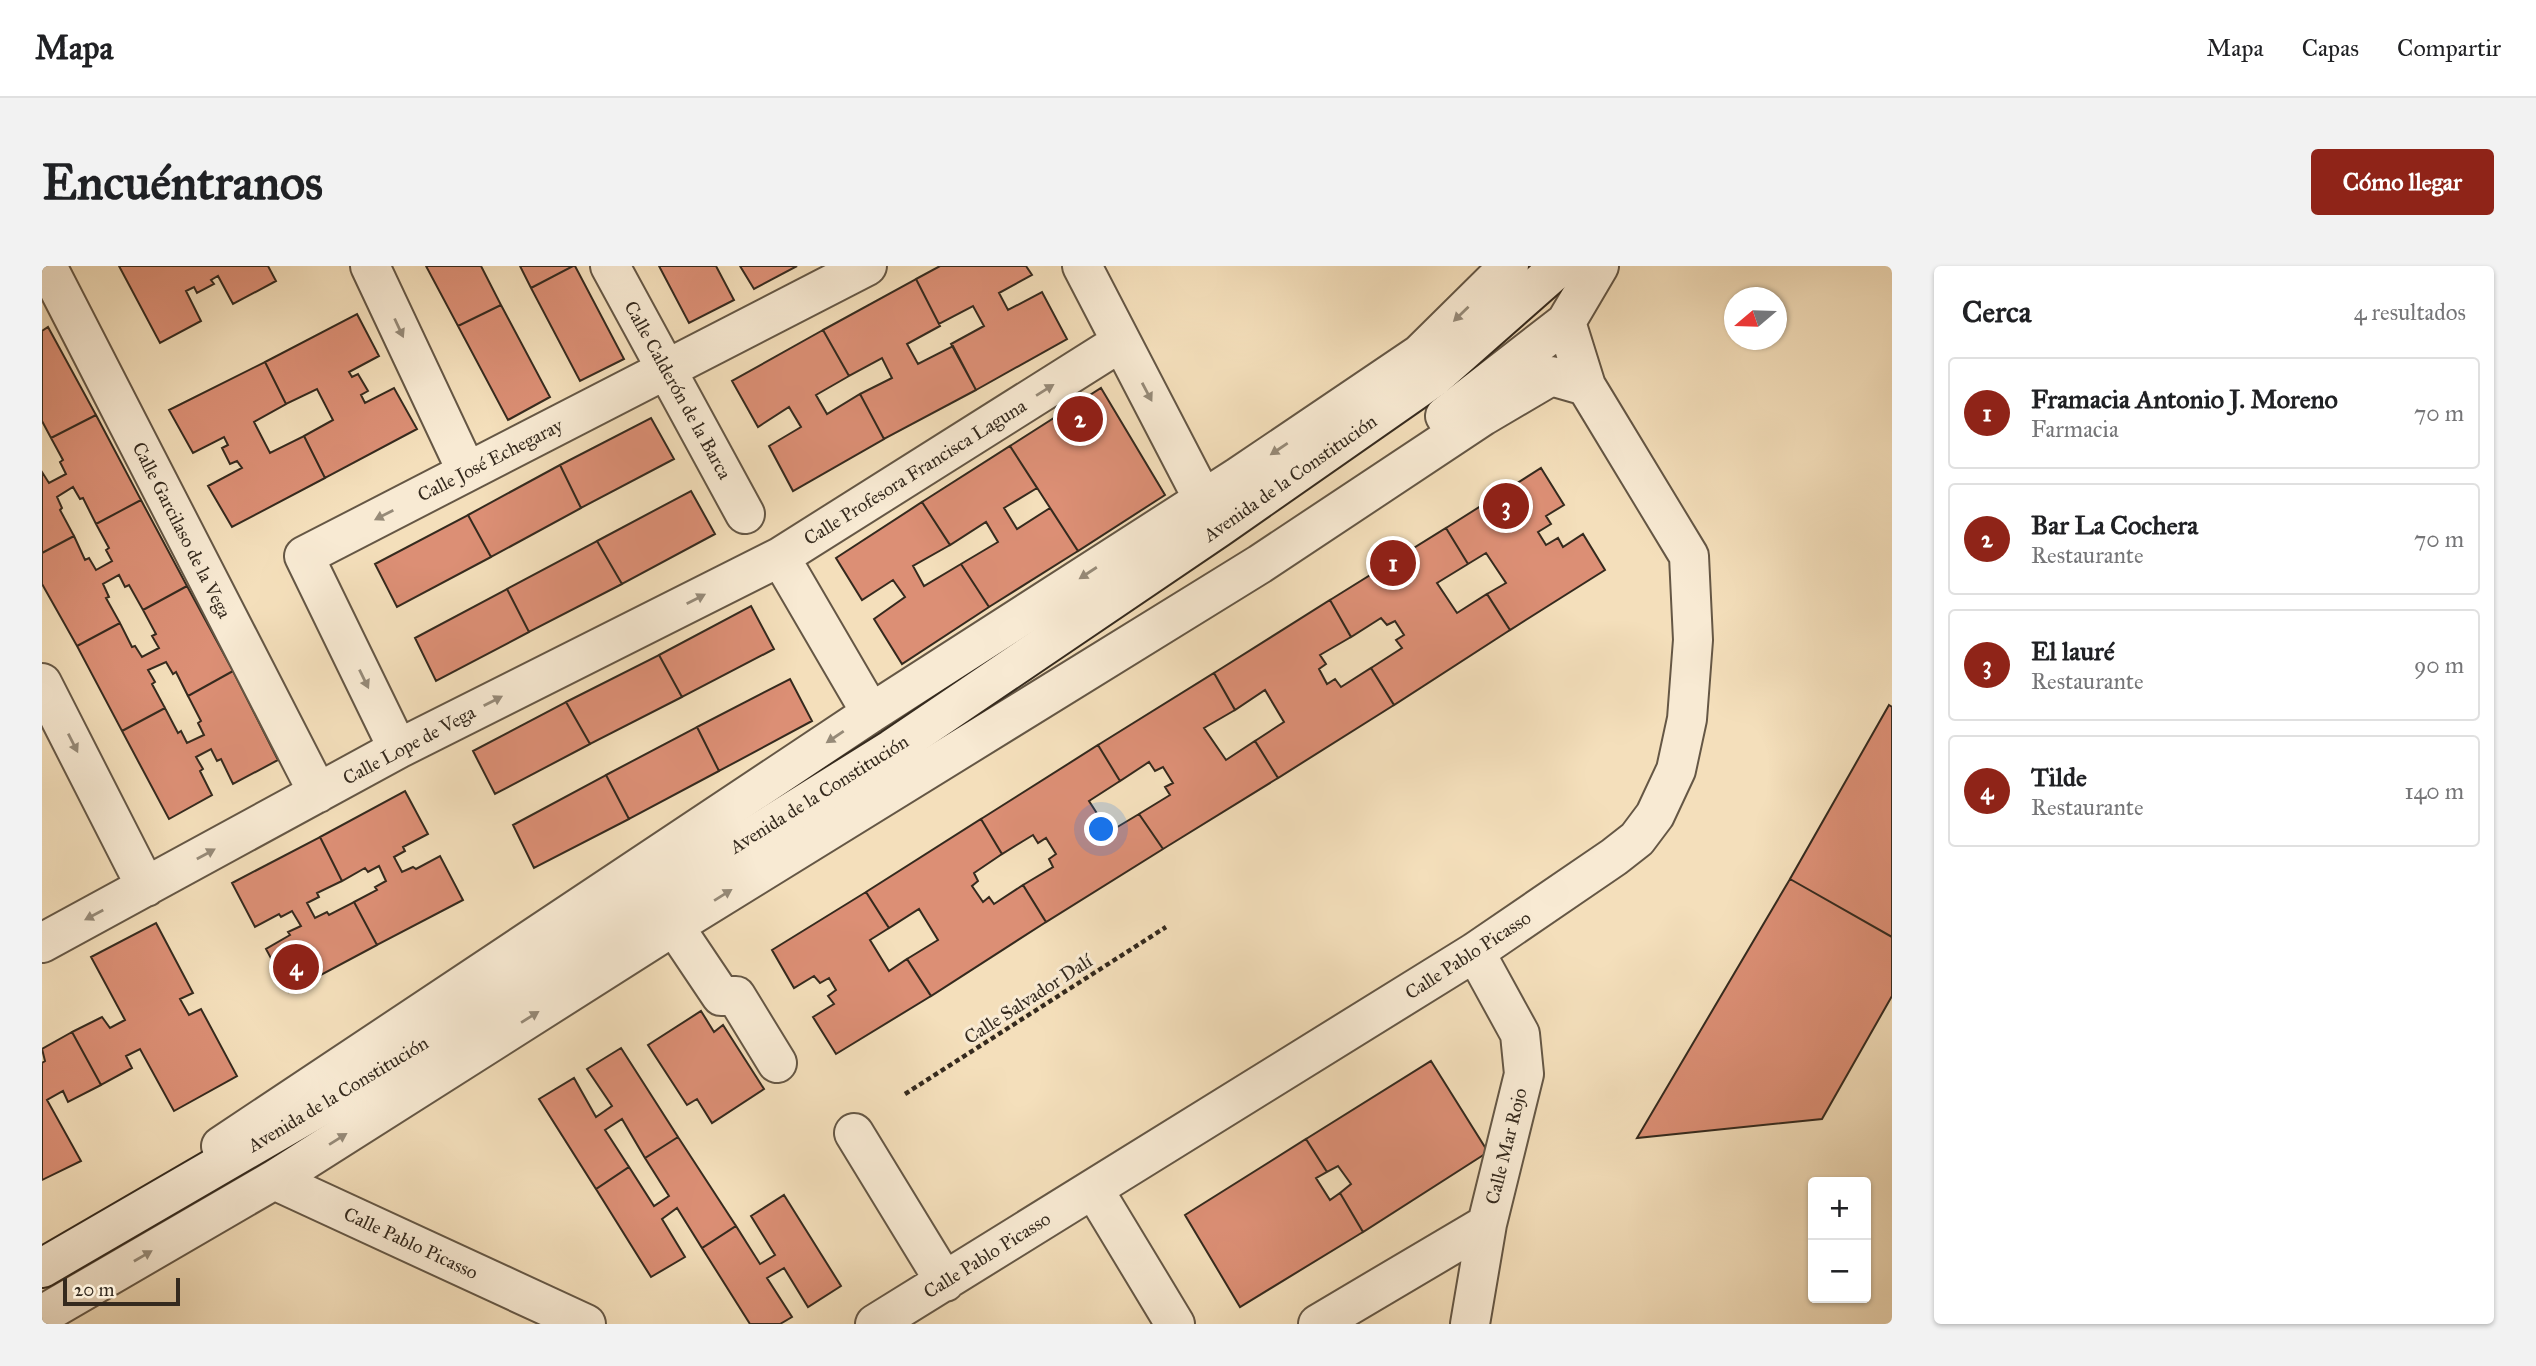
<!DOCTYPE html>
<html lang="es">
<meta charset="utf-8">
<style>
:root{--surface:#fff;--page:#f2f2f2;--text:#202124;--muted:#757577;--line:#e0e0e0;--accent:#8f2418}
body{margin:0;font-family:"IM FELL Great Primer",serif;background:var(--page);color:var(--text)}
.controls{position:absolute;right:21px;bottom:21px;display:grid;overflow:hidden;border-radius:7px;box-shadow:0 2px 5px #0004}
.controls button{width:63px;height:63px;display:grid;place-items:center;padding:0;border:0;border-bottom:2px solid var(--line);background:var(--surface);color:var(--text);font:35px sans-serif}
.compass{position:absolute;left:1682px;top:21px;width:63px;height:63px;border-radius:50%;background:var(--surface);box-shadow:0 2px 5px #0004;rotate:251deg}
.scale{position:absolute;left:21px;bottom:18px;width:117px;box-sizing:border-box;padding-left:7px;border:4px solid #352a1e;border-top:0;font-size:19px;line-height:24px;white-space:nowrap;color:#352a1e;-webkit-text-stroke:5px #f8ead3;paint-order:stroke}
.you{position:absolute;left:1060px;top:564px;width:24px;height:24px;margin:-18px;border:5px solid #fff;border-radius:50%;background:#1a73e8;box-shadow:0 0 0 10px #1a73e833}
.badge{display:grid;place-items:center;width:46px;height:46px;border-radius:50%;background:var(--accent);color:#fff;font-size:23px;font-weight:700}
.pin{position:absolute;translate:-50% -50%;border:4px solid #fff;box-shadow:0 2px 7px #0006}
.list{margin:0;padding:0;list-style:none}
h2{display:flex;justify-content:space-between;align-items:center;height:91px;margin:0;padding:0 28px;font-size:30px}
h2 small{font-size:23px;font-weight:400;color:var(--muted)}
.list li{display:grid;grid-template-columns:46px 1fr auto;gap:21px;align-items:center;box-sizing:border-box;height:112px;margin:0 14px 14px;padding:0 14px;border:2px solid var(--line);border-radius:7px}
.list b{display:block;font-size:26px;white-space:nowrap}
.list p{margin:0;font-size:23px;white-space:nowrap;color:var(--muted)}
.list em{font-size:23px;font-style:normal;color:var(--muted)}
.map{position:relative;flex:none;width:1850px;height:1058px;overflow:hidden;border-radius:7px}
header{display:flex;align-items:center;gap:42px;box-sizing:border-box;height:98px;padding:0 35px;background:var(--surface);border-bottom:2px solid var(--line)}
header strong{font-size:33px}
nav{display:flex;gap:38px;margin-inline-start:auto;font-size:24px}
.intro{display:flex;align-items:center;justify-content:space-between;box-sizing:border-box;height:168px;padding:0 42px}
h1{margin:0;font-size:49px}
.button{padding:18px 32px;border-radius:7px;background:var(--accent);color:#fff;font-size:24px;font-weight:700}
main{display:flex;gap:42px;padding:0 42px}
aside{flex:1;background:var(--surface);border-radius:7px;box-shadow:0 2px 5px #0004}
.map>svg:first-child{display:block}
.building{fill:#dc8f75;stroke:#352a1e;stroke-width:2}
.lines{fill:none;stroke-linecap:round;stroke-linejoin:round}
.street-casing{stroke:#655745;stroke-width:42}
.secondary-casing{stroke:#352a1e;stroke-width:42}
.path{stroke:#352a1e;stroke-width:4.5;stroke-dasharray:5 3.5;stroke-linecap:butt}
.street{stroke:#f8ead3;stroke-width:38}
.secondary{stroke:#f8ead3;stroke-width:38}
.oneway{fill:#968a78}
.labels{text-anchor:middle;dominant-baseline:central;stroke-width:6;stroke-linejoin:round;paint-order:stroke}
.street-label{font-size:19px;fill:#352a1e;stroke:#f8ead3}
</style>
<header>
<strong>Mapa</strong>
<nav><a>Mapa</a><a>Capas</a><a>Compartir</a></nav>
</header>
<div class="intro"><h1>Encuéntranos</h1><a class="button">Cómo llegar</a></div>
<main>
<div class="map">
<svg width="1850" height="1058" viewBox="0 0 1850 1058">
<rect width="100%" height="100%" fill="#f4dfbb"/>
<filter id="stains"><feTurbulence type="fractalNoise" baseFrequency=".00286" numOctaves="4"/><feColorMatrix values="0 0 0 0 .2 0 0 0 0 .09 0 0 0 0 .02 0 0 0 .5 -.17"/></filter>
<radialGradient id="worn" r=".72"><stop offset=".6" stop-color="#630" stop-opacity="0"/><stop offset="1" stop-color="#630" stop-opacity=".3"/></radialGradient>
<!-- building -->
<path class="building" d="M77 0H226L234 15 191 38 176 10 169 14 172 18 155 27 152 21 144 25 159 55 118 77Z
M384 0H439L459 39 416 60Z
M478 0H531L489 22Z
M531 0H533L582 93 538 115 489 22Z
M617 0H674L692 34 647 57Z
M698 0H755L712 23Z
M898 0H984L990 9 957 27 966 44 1000 26 1025 73 934 124 909 78 942 60 931 40 897 58 874 13Z
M874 13 898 60 865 78 876 98 911 80 934 124 842 173 818 128 850 112 840 92 807 110 781 64Z
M459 39 508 131 466 154 416 60Z
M315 48 337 90 307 106 310 111 316 108 326 125 319 129 323 137 352 122 375 163 283 212 262 170 291 154 275 123 244 138 223 96Z
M6 61 54 149 9 172 0 155V65Z
M781 64 807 110 774 129 785 148 818 128 842 173 751 225 727 180 759 161 747 141 716 161 690 115Z
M223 96 244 138 212 156 228 187 262 170 283 212 190 261 166 220 200 202 195 195 188 198 180 182 186 179 182 171 151 187 127 144Z
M1059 122 1123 229 1036 285 968 180Z
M54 149 99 234 54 258 41 232 38 233 31 221 15 231 20 242 18 244 32 270 0 287V206L7 217 24 208 18 196 21 194 9 172Z
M609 152 632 193 539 242 518 199Z
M968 180 995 222 962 242 975 263 1008 242 1036 285 947 341 919 298 956 276 944 256 908 279 880 236Z
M518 199 539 242 449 291 426 249Z
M1499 202 1522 239 1504 250 1509 258 1496 266 1504 279 1516 272 1521 281 1541 268 1563 304 1468 364 1445 328 1464 317 1444 287 1426 298 1404 262Z
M649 225 673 268 580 318 555 275Z
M99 234 145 320 101 344 87 319 83 321 77 309 61 318 67 331 64 332 78 357 35 380 0 318V287L32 270 43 294 47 292 54 304 70 295 64 284 67 282 54 258Z
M880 236 908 279 871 300 882 320 919 298 947 341 860 398 832 353 863 331 851 314 820 334 794 292Z
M426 249 449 291 355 341 333 298Z
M1404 262 1426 298 1395 317 1415 347 1445 328 1468 364 1352 439 1329 402 1360 382 1354 374 1362 369 1353 355 1345 359 1339 352 1309 371 1288 334Z
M555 275 580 318 487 366 465 323Z
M145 320 191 405 146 430 134 406 131 408 124 396 106 404 113 416 110 418 123 442 80 465 35 380 78 357 90 381 93 380 100 391 117 382 110 370 114 368 101 344Z
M465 323 487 366 394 415 373 372Z
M1288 334 1309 371 1278 389 1284 398 1277 403 1285 418 1293 413 1299 421 1329 402 1352 439 1236 512 1213 475 1242 456 1223 424 1193 444 1172 407Z
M709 340 732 383 640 431 617 389Z
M617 389 640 431 548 478 524 436Z
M191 405 236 494 191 518 179 493 175 495 169 483 154 491 161 503 158 505 170 529 127 553 80 465 123 442 136 467 139 465 145 477 162 469 156 457 159 455 146 430Z
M1172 407 1193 444 1162 462 1184 494 1213 475 1236 512 1121 583 1097 548 1128 529 1123 521 1131 517 1121 501 1113 505 1107 496 1078 515 1056 479Z
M748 413 770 455 677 505 655 461Z
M524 436 548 478 453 528 431 485Z
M1847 439 1850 441V671L1748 613Z
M655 461 677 505 587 553 564 509Z
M1056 479 1078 515 1047 535 1067 566 1097 548 1121 583 1004 656 981 619 1011 601 1007 593 1014 588 1004 572 996 577 991 569 960 588 939 553Z
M564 509 587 553 492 602 471 559Z
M363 525 386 568 361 581 363 585 352 591 360 606 371 601 374 603 398 590 421 634 335 679 312 636 335 624 333 621 344 615 337 600 326 606 323 602 300 615 278 571Z
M939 553 960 588 932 607 936 615 930 620 941 636 947 631 952 638 981 619 1004 656 889 730 865 693 896 674 877 643 847 662 824 626Z
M278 571 300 615 275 627 277 631 265 637 273 652 285 646 287 649 312 636 335 679 247 726 224 683 248 669 246 666 259 660 250 645 239 651 237 648 213 661 190 617Z
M1748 613 1850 671V730L1780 853 1595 872Z
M824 626 847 662 828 674 847 705 865 693 889 730 794 788 771 751 792 738 786 730 794 724 787 712 778 717 772 710 752 722 730 684Z
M114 657 151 727 138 733 147 749 159 743 195 810 132 845 98 783 84 790 90 802 59 819 30 766 60 751 68 762 83 754 49 691Z
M659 745 672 766 681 759 722 823 670 857 655 833 645 839 606 779Z
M30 766 59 819 26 836 21 825 5 834 39 895 0 914V797L3 795 0 783Z
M579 782 636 871 603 892 580 853 563 864 587 901 554 923 497 833 532 812 554 851 570 840 545 803Z
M1389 795 1446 886 1321 966 1298 927 1309 918 1296 900 1285 906 1264 873Z
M636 871 694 960 660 982 635 942 620 953 643 991 609 1011 554 923 587 901 612 940 627 930 603 892Z
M1264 873 1285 906 1274 912 1288 934 1298 927 1321 966 1198 1041 1143 949Z
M742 929 799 1020 766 1041 742 1002 725 1012 750 1051 738 1058H708L660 982 694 960 718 998 733 989 709 950Z"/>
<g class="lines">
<defs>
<path id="street" d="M5 0 276 527
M328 0 425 206
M568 0 703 248
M1040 0 1161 233
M1403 150 1524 56 1557 0
M738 291 829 447
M0 417 104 621
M356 483 262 290 825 0
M632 660 679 730H694L735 797
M0 677 356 483 738 291 1079 76
M812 867 903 1016
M179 880 829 447 1196 211 1378 88 1467 0
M232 914 544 1058
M1052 924 1133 1058
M0 1049 232 914 632 660 1218 298 1441 150 1509 110 1544 120
M833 1058 1433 686 1572 591 1595 573 1613 549 1634 504 1645 453 1651 374 1647 290 1544 120 1524 56
M1276 1058 1445 958
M1428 1058 1445 958 1482 808 1478 768 1433 686"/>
<path id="secondary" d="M0 1002 293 832 850 483 1176 262 1391 112 1518 0"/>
</defs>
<!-- street casing -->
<use href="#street" class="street-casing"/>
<!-- secondary casing -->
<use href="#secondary" class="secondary-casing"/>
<!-- path -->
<path class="path" d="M863 828 1124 661"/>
<!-- street -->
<use href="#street" class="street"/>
<!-- secondary -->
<use href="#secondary" class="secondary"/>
</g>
<!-- one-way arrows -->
<defs><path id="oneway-solid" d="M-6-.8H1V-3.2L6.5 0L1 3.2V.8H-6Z" transform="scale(1.75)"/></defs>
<g class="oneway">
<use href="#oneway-solid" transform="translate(1419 48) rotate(136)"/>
<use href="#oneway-solid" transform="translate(357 62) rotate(65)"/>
<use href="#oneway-solid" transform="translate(1003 124) rotate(-32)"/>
<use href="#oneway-solid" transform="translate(1105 126) rotate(62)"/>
<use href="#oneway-solid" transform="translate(1237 183) rotate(146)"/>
<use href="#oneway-solid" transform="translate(342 249) rotate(153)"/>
<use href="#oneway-solid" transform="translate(1046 307) rotate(147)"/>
<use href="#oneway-solid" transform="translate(654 333) rotate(-27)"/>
<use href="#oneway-solid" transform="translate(322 413) rotate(64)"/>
<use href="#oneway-solid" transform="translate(451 435) rotate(-27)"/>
<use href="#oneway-solid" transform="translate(793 471) rotate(146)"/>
<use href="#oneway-solid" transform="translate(31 477) rotate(63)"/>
<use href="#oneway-solid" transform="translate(164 588) rotate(-29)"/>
<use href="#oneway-solid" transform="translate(681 629) rotate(-32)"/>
<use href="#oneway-solid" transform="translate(52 649) rotate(152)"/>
<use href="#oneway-solid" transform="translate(488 751) rotate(-32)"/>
<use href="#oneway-solid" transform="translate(296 873) rotate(-32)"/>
<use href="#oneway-solid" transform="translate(101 990) rotate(-30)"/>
</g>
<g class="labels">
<!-- street labels -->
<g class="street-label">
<text transform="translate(636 124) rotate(61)">Calle Calderón de la Barca</text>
<text transform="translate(448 194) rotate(-27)">Calle José Echegaray</text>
<text transform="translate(873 206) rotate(-32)">Calle Profesora Francisca Laguna</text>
<text transform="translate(1248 212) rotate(-35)">Avenida de la Constitución</text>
<text transform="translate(140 264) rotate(63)">Calle Garcilaso de la Vega</text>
<text transform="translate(367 479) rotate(-28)">Calle Lope de Vega</text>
<text transform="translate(777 528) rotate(-32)">Avenida de la Constitución</text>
<text transform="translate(1426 689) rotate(-33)">Calle Pablo Picasso</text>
<text transform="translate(986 733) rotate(-33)">Calle Salvador Dalí</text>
<text transform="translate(296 828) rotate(-31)">Avenida de la Constitución</text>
<text transform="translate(1464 880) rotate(-76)">Calle Mar Rojo</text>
<text transform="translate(369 977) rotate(25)">Calle Pablo Picasso</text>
<text transform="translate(945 989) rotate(-32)">Calle Pablo Picasso</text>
</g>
</g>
<rect width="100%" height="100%" filter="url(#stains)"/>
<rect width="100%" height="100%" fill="url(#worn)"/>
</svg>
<div class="controls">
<button>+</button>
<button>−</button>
</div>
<svg class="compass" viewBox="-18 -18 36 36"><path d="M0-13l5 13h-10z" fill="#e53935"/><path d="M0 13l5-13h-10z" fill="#757577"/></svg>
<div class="scale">20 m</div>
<div class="you"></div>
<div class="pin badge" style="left:1351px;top:297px">1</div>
<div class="pin badge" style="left:1038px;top:153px">2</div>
<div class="pin badge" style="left:1464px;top:240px">3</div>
<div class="pin badge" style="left:254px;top:701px">4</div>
</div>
<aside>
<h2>Cerca<small>4 resultados</small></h2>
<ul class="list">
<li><span class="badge">1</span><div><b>Framacia Antonio J. Moreno</b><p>Farmacia</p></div><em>70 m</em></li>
<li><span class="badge">2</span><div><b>Bar La Cochera</b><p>Restaurante</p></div><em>70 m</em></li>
<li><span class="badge">3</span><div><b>El lauré</b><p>Restaurante</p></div><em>90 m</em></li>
<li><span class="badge">4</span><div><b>Tilde</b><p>Restaurante</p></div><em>140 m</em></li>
</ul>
</aside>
</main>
